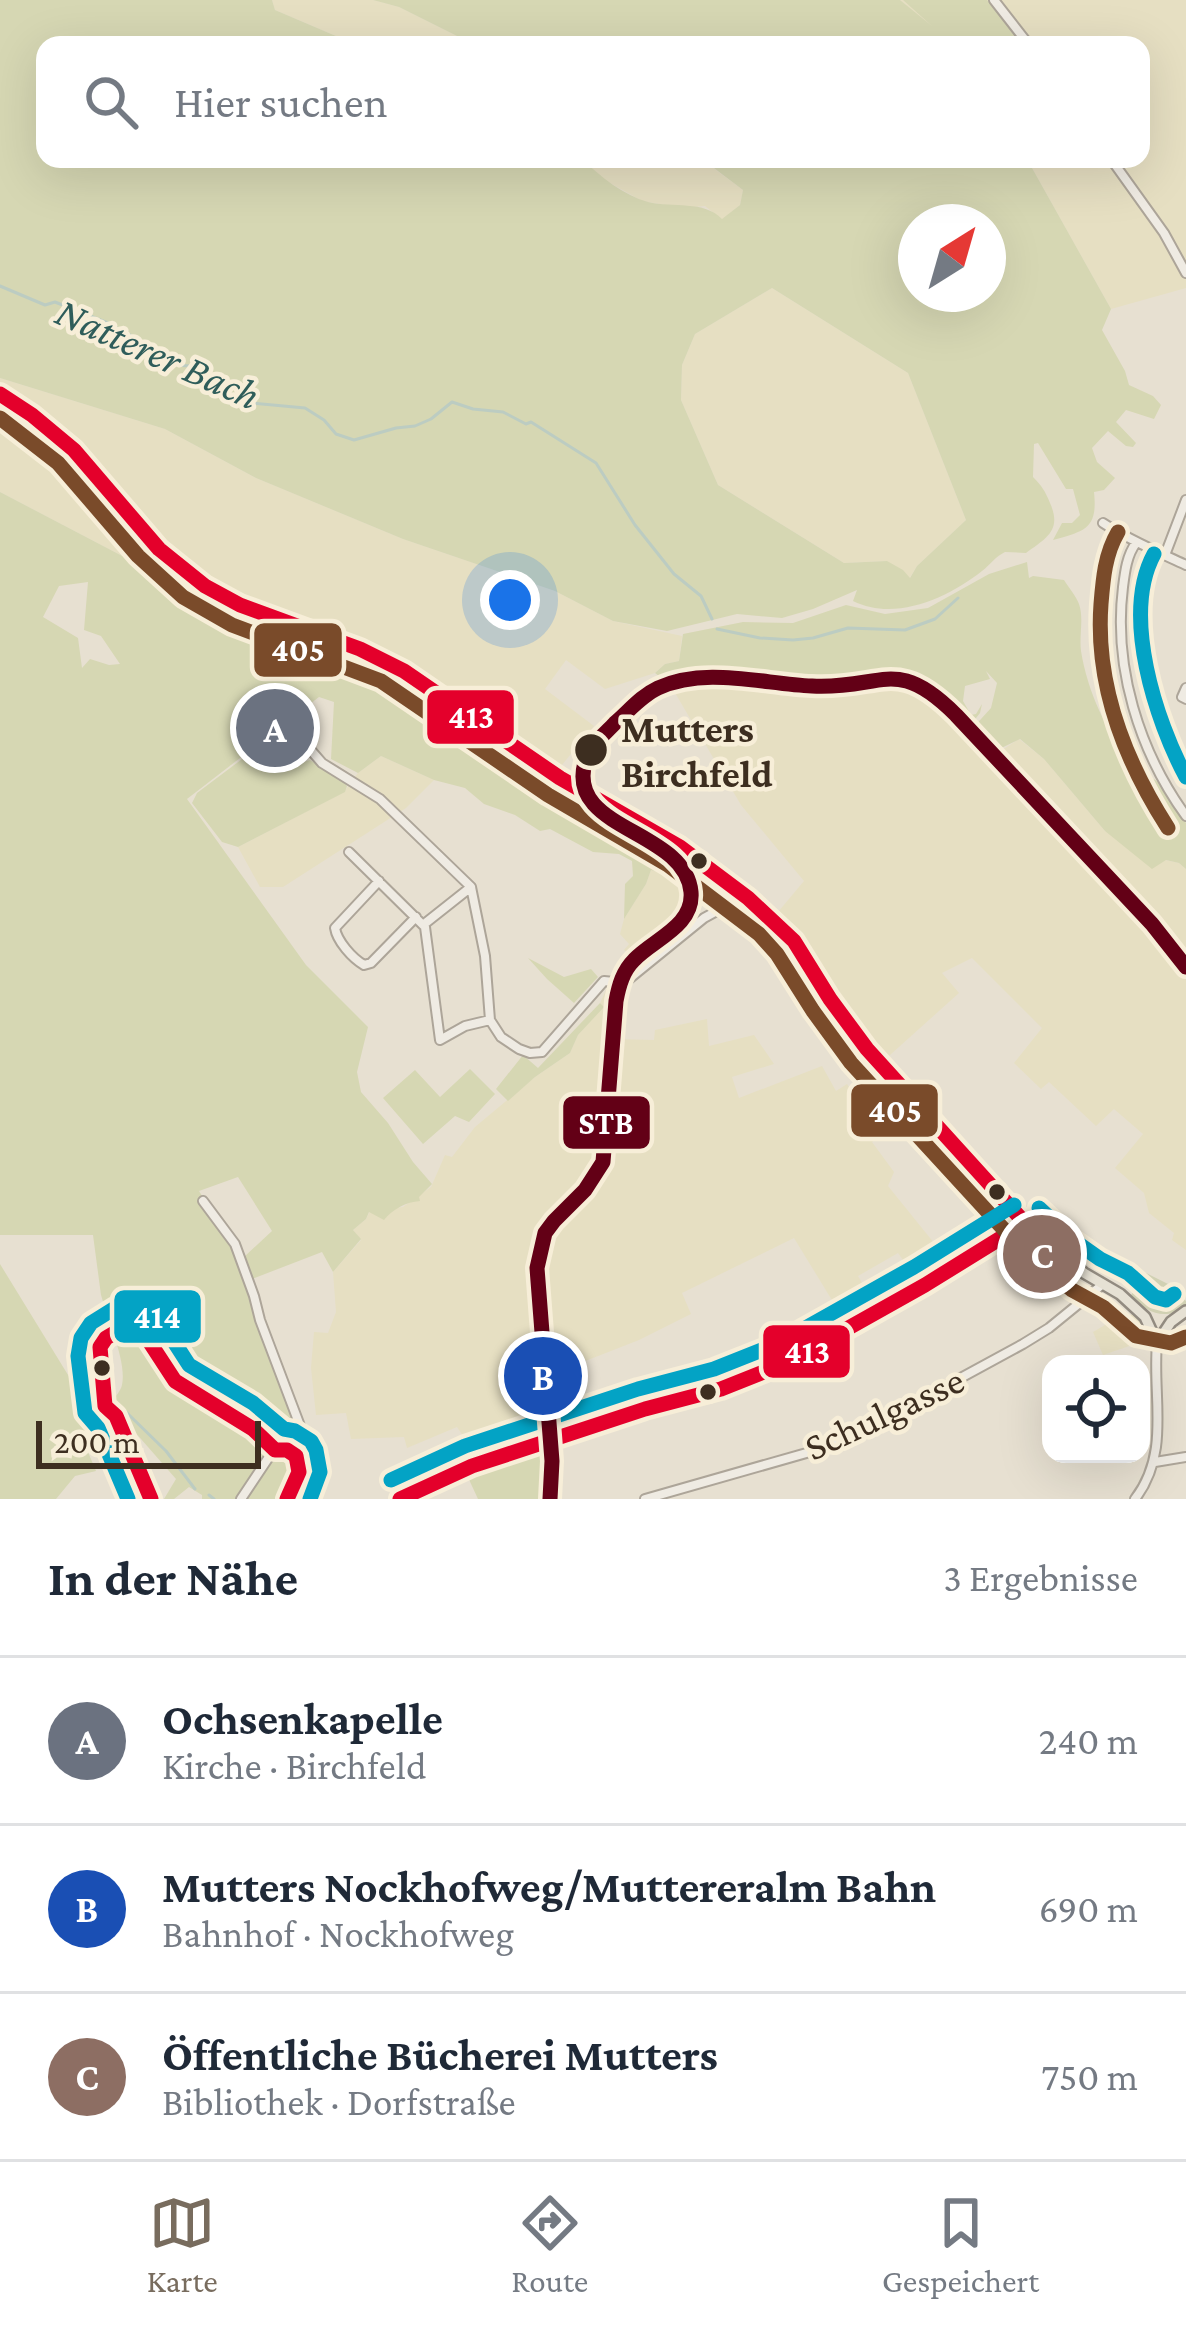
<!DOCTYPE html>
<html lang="de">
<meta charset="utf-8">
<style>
:root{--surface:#fff;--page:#f6f6f7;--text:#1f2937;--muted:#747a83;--line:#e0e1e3;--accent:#786c5e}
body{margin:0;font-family:"Crimson Pro",serif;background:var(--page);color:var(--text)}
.controls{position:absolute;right:36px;bottom:36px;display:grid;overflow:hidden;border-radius:24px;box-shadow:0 12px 48px #0002}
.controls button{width:108px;height:108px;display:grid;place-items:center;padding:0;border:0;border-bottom:3px solid var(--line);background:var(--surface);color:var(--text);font:60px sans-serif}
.compass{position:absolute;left:898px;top:204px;width:108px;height:108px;border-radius:50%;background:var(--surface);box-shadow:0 12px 48px #0002;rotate:37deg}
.scale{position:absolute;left:36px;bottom:30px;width:225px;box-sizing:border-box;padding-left:12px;border:6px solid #3d2e20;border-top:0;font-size:33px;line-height:42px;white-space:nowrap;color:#3d2e20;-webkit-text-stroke:9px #f7eed8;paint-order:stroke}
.you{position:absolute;left:510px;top:600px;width:42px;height:42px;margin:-30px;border:9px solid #fff;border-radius:50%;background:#1a73e8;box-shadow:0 0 0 18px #1a73e833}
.badge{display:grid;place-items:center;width:78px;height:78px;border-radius:50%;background:var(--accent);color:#fff;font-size:39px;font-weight:700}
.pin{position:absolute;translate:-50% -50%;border:6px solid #fff;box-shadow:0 3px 12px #0006}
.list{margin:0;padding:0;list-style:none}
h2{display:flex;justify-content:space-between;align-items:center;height:156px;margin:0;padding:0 48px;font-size:51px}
h2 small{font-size:39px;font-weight:400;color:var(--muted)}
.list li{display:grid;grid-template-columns:78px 1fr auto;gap:36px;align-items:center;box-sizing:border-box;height:168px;padding:0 48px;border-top:3px solid var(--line)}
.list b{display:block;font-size:45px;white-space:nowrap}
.list p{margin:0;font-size:39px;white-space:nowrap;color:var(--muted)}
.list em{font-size:39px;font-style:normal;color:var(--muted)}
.icon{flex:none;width:66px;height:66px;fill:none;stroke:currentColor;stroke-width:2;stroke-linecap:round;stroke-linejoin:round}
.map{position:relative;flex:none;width:1186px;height:1499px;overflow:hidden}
.search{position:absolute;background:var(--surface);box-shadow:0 12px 48px #0002;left:36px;right:36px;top:36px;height:132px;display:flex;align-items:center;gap:30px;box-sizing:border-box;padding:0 42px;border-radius:24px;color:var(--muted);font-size:45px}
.sheet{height:660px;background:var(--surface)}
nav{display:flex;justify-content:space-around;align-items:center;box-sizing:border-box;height:168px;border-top:3px solid var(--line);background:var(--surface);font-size:33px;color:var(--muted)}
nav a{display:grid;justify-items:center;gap:6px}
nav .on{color:var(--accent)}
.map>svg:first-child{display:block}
.farmland{fill:#e6dfc2}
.green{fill:#d6d7b3;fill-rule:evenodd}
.cemetery{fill:#d1d1b3}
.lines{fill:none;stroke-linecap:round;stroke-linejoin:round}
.stream{stroke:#bcccc2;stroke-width:3}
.minor-casing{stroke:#ada599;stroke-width:12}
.major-casing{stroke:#928b80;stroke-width:14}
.minor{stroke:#efebe3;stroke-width:8}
.major{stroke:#e6e1d4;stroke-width:9}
.bus-1-casing{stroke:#f7eed8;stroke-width:24}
.bus-2-casing{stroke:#f7eed8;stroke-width:24}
.bus-3-casing{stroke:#f7eed8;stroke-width:24}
.bus-1{stroke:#e4002b;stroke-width:15}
.bus-2{stroke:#7a4b2a;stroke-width:15}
.bus-3{stroke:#03a3c5;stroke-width:15}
.tram-1-casing{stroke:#f7eed8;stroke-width:24}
.tram-1{stroke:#630016;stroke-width:15}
.stop-dot{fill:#3d2e20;stroke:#f7eed8;stroke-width:4.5}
.labels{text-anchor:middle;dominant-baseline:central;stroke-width:9;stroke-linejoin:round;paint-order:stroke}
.stop-label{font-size:39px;font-weight:bold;fill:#3d2e20;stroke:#f7eed8;text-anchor:start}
.street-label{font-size:39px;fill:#3d2e20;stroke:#f7eed8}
.water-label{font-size:42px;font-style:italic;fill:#2f5d5a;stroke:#f7eed8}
.line-badge{stroke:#f7eed8;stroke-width:4.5}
.badge-label{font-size:33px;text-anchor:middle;font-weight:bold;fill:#fff}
</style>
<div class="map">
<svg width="1186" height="1499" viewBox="0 0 1186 1499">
<rect width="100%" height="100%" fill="#e7e0d1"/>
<!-- farmland -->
<path class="farmland" d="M272 0H373L399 7 475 45H357L275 10Z
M900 0H1186V288L1111 309 1027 159H1141V45H953Z
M582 159H701L743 190 740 205 722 220 705 206 682 208 642 201 603 179Z
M772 288 908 373 966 520 917 566 909 579 887 561 844 563 718 485 681 400 682 365 695 334Z
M0 378 165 429 256 478 403 539 555 591 613 621 682 636 679 661 665 664 655 673 605 689 566 660 545 689 594 726 552 777 499 741 474 738 447 703 386 667 344 647 128 559 0 492Z
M701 681 823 690 891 681 909 683 934 698 987 754 1002 750 1019 739 1044 759 1105 831 1165 860 1179 863 1186 869V1250L1172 1240 1174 1233 1149 1213 1144 1193 1115 1168 1143 1134 1114 1109 1096 1126 1049 1082 1041 1089 1014 1063 1042 1028 972 958 942 973 959 993 880 1064 773 918 804 881 741 805 671 686Z
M381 756 434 780 406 808 283 887H260L238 847 344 792 358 773Z
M651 870 678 877 688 889V900L683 914 649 934 628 953 624 950 629 944 620 934 624 919 646 884Z
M608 986H615L612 1039 654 1040 655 1030 707 1019 709 1046 754 1035 774 1064 732 1077 739 1098 822 1066 836 1091 847 1084 859 1102 869 1096 889 1127 872 1142 894 1172 888 1186 951 1264 920 1284 898 1253 858 1276 877 1308 849 1328 794 1238 682 1293 691 1314 639 1340 552 1374 539 1266 536 1268V1322L533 1344 540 1426 545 1435 514 1443 506 1423 463 1436 457 1427 407 1448 404 1437 351 1439 346 1413 316 1415 311 1368 314 1332 328 1333 336 1312 333 1272 361 1240 353 1230 366 1219 370 1211 403 1207 431 1187 445 1155 452 1157 475 1127 535 1077 570 1053 578 1035 603 1007 600 1003Z
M1134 1312 1153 1338 1103 1355 1093 1332 1117 1318 1122 1323Z"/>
<!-- green -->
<path class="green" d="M0 0H272L275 10 357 45H45V159H582C601 177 623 195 648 202 673 208 704 200 722 219L740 205 743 190 702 159H1027L1111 309 1102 330 1125 371 1129 385 1153 396 1161 405 1154 419 1126 410 1116 422 1136 443 1133 447 1126 446 1108 431 1092 448 1097 462 1115 478 1104 490 1094 492C1098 529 1085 531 1053 540L1062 523H1072L1080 515 1073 489H1066L1038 443 1034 444 1033 477C1042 486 1045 491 1050 503 1062 530 1047 538 1026 553L1005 552C995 557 991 564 982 571 948 598 895 622 853 601L857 590 813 609 782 618 737 614 667 631 613 621 555 591 403 539 256 478 165 429 0 378ZM988 222V294H916V222ZM772 288 908 373 966 520 917 566 910 578 903 570 887 561 844 563 718 485 681 400 682 365 695 334Z
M373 0H900L932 26 903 0H987L1023 45H475L399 7Z
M0 492 128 559 344 647 386 667 447 703 475 738 499 741 605 811 683 853 697 889 692 924 628 978H616C628 948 654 928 683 914L688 889 678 877 651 870 646 884 624 919 625 884 633 876 632 861 619 854 593 852 550 829 540 831 515 815 484 804 465 788 434 780 381 756 358 773 331 759 334 702 319 697 187 799 306 965 368 1027 357 1072 361 1092 388 1123 413 1162 432 1184 419 1197 420 1201C406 1202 393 1209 384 1220L369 1212 366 1219 353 1230 361 1239 333 1272 322 1252 252 1279 244 1257 272 1231 238 1177 199 1191 233 1246 298 1426 310 1467 311 1499H202V1495L189 1487 174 1499H164L176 1479 127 1423 124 1424 156 1499H130C125 1481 105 1432 105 1417 106 1402 119 1397 122 1385 125 1371 119 1351 115 1338L111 1340V1328L101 1295 93 1235H0ZM88 582 84 630 101 636 120 664 109 665 90 659 82 668 78 638 43 617 59 586Z
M1027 562 1029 578 1033 576 1064 580C1069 588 1076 596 1079 604 1084 618 1079 636 1081 651 1089 701 1115 746 1146 785L1154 779 1161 785 1186 823V869L1179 863 1166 860 1152 869 1105 831 1044 759 1020 739 991 753 971 730 991 708 997 683 986 671 990 679 965 686 963 701 971 715 976 714 982 704 980 713 968 728 927 686 902 673 819 684 692 673 664 680 655 673 665 664 679 661 683 634 743 622 793 623 846 605 885 614 928 608 989 574Z
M284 741 304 762 310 760 344 782 347 786 345 792 238 847 222 842 192 803 197 793 262 744 268 752Z
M528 958 564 977 591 969 598 977 574 1003 547 979Z
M600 1003 604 1007 578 1035 570 1053 535 1077 508 1101 496 1089 523 1055 538 1068Z
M470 1069 495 1094 469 1122 455 1116 423 1144 383 1098 415 1070 440 1097Z
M0 1264 84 1401 85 1445 96 1471 75 1476 56 1499H0Z
M548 1445V1499H478L466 1473Z"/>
<!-- cemetery -->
<path class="cemetery" d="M1146 1273 1170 1285 1186 1301V1306C1166 1321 1147 1314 1131 1295Z"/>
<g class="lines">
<!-- stream -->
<path class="stream" d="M0 286 45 305 55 302 108 323 156 349 173 365 191 366 224 391 252 403 305 408 324 420 336 434 354 440 396 428 415 426 431 419 452 402 473 409 503 412 526 424 531 422 596 463 635 525 674 574 701 596 712 619
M0 403 47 437
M56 445 82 471 155 555
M175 571 201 590
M206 594C264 624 329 636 387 667 436 694 478 732 523 764 543 778 566 789 587 801
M717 629 760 638 793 640 813 638 848 628 905 630 935 619 958 598
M125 1411 166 1451 195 1489
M209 1495 214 1499"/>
<defs>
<path id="minor" d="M994 0 1029 45
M1111 159 1164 233 1186 273
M1103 523C1129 540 1158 552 1186 565
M1136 543C1127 555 1125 571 1123 587 1113 667 1139 751 1186 816
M1165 555 1186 500
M1186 688 1182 697 1186 699
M280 721 294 731 322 763 380 799 471 887 485 956 490 1020 501 1037 519 1049 530 1053 542 1052 604 981 624 983 704 918 726 906 748 898
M349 852 425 927 440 1040 465 1026 490 1020
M379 881 335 928C337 941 352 958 364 965L371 963 416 917
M423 925 471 887
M203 1201 235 1244 254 1296 260 1320 316 1468 315 1499
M95 1406H105L116 1416 151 1499
M105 1406 101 1345 121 1328 137 1329 149 1340 173 1380 246 1424 275 1450H287L296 1456 299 1472 287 1499
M1155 1462 1186 1457
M241 1499 277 1445 301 1433
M400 1499 472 1466 645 1409 721 1389 786 1363 925 1285 1025 1223
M645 1499 824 1448 887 1418 1023 1344 1049 1328 1103 1284
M1135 1499C1171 1452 1152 1397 1157 1343"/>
<path id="major" d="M0 394 32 415 74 450 159 549 205 586 240 605 360 649 404 671 560 778 680 847 748 898 794 941 830 999 867 1049 1032 1230 1084 1273 1120 1294 1145 1317 1157 1343
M1157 1343 1171 1322 1186 1311"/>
</defs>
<!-- minor casing -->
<use href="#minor" class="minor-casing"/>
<!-- major casing -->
<use href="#major" class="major-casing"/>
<!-- minor -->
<use href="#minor" class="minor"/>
<!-- major -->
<use href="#major" class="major"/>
<defs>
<path id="bus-1" d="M0 394 32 415 74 450 159 549 205 586 240 605 360 649 404 671 560 778 680 847 748 898 794 941 830 999 867 1049 1025 1223
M151 1499 116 1416 105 1406 100 1347 106 1338 123 1328 134 1327 143 1332 175 1381 253 1429 275 1450H287L296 1456 299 1472 287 1499
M400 1499 472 1466 645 1409 721 1389 786 1363 925 1285 1025 1223"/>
<path id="bus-2" d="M0 418 58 463 138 556 183 597 232 625 381 681 548 795 668 865 759 934 777 954 813 1011 851 1063 1019 1246 1072 1290 1103 1307 1136 1336 1171 1343 1186 1337
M1118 532C1105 554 1103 579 1101 604 1095 685 1125 761 1168 828"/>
<path id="bus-3" d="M1154 554C1121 615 1156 721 1186 777
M1039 1208 1073 1240 1100 1259 1128 1273 1155 1297 1166 1300 1174 1294
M391 1480 465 1446 638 1389 714 1369 777 1344 914 1267 1014 1205
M128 1499 98 1428 85 1413 78 1356 81 1338 91 1323 115 1308 133 1306 143 1308 158 1317 189 1365 253 1403 284 1429 295 1431 311 1441 316 1450 320 1472 310 1499"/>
</defs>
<!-- bus-1 casing -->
<use href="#bus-1" class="bus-1-casing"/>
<!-- bus-2 casing -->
<use href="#bus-2" class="bus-2-casing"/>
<!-- bus-3 casing -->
<use href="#bus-3" class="bus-3-casing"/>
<!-- bus-1 -->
<use href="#bus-1" class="bus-1"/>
<!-- bus-2 -->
<use href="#bus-2" class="bus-2"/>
<!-- bus-3 -->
<use href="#bus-3" class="bus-3"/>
<defs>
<path id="tram-1" d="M550 1499 552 1461 537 1268 545 1233 554 1221 585 1190 603 1162 616 1001C619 985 623 971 634 960 654 939 694 926 691 892 685 828 562 831 586 759 591 744 605 734 615 723 629 711 641 696 658 688 705 666 763 684 812 686 883 690 895 654 956 715L1152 924 1186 967"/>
</defs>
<!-- tram-1 casing -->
<use href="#tram-1" class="tram-1-casing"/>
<!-- tram-1 -->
<use href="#tram-1" class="tram-1"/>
</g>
<!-- markers -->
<g class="stop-dot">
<circle cx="591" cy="750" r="18"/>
<circle cx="699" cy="861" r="10"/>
<circle cx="997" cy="1192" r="10"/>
<circle cx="102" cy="1368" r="10"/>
<circle cx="708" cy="1392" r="10"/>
</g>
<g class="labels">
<!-- stop labels -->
<g class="stop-label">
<text x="621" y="728">Mutters<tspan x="621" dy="45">Birchfeld</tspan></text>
</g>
<!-- street labels -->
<g class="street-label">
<text transform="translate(884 1413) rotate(-25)">Schulgasse</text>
</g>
<!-- water labels -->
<g class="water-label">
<text transform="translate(158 353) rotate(24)">Natterer Bach</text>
</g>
</g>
<g class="line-badge">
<rect x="252" y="621" width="92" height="58" rx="12" fill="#7a4b2a"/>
<rect x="425" y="688" width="91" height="58" rx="12" fill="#e4002b"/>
<rect x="849" y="1082" width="91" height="57" rx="12" fill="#7a4b2a"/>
<rect x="561" y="1094" width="91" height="57" rx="12" fill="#630016"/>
<rect x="112" y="1288" width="91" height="57" rx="12" fill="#03a3c5"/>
<rect x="761" y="1323" width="91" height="57" rx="12" fill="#e4002b"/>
</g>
<g class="badge-label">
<text x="298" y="661">405</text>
<text x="471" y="728">413</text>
<text x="895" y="1122">405</text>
<text x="606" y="1134">STB</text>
<text x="157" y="1328">414</text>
<text x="807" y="1363">413</text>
</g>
</svg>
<div class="controls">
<button><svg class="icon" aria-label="locate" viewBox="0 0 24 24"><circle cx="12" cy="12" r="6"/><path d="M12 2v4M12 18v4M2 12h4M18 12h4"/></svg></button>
</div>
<svg class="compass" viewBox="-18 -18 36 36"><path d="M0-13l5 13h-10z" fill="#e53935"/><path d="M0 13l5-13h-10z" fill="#747a83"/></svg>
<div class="scale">200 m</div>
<div class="you"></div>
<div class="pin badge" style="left:275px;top:728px;background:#6b7280">A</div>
<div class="pin badge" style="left:543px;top:1376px;background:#1a4fb4">B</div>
<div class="pin badge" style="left:1042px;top:1254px;background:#8d6e63">C</div>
<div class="search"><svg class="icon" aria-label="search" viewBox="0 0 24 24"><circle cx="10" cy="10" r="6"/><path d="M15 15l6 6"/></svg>Hier suchen</div>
</div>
<section class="sheet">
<h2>In der Nähe<small>3 Ergebnisse</small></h2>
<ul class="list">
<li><span class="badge" style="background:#6b7280">A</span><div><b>Ochsenkapelle</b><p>Kirche · Birchfeld</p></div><em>240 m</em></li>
<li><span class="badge" style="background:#1a4fb4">B</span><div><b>Mutters Nockhofweg/Muttereralm Bahn</b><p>Bahnhof · Nockhofweg</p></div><em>690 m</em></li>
<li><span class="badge" style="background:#8d6e63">C</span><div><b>Öffentliche Bücherei Mutters</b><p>Bibliothek · Dorfstraße</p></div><em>750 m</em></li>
</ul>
</section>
<nav>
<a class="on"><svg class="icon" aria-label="map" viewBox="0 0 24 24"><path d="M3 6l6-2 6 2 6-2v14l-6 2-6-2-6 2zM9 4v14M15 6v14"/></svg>Karte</a>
<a><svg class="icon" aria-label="directions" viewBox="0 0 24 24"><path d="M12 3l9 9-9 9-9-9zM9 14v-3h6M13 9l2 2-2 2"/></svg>Route</a>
<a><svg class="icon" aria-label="saved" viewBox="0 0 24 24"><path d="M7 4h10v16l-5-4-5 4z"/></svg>Gespeichert</a>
</nav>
